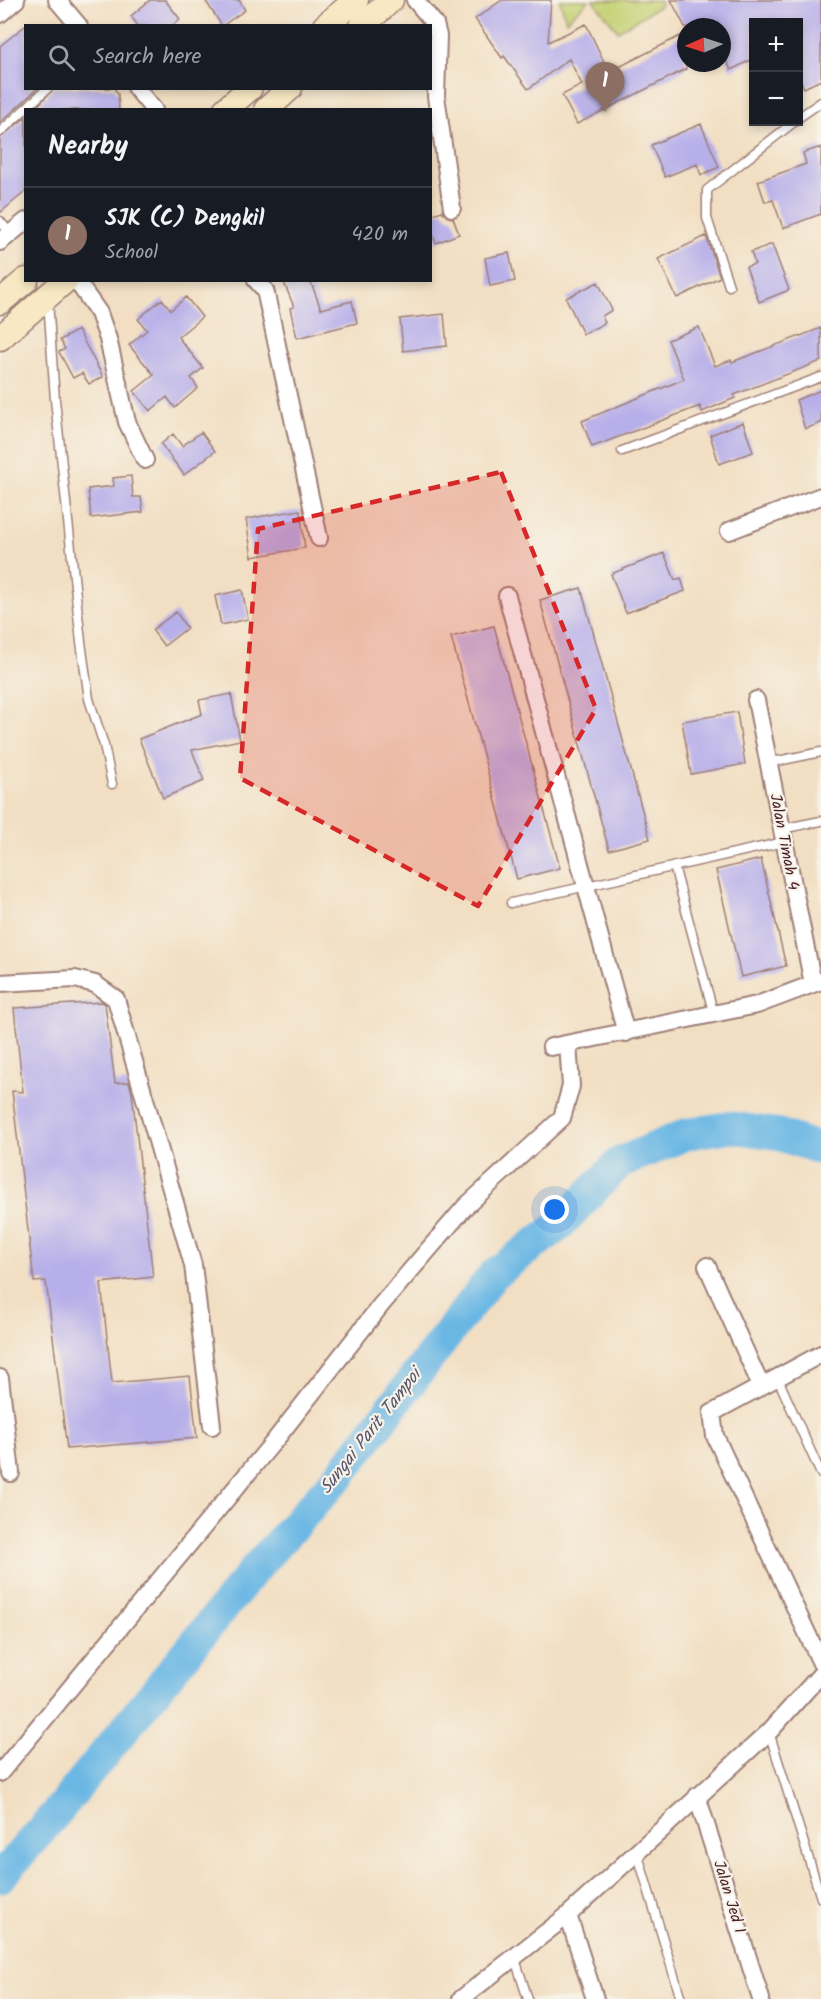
<!DOCTYPE html>
<meta charset="utf-8">
<style>
:root{--surface:#171b24;--page:#20242c;--text:#f1f3f6;--muted:#9ea1a6;--line:#363941;--accent:#1f6fb2}
body{margin:0;font-family:Kalam,sans-serif;background:var(--page);color:var(--text)}
.controls{position:absolute;right:18px;top:18px;display:grid;overflow:hidden;border-radius:0px;box-shadow:0 3px 9px #0003}
.controls button{width:54px;height:54px;display:grid;place-items:center;padding:0;border:0;border-bottom:2px solid var(--line);background:var(--surface);color:var(--text);font:30px sans-serif}
.compass{position:absolute;left:677px;top:18px;width:54px;height:54px;border-radius:50%;background:var(--surface);box-shadow:0 3px 9px #0003;rotate:267deg}
.you{position:absolute;left:555px;top:1210px;width:21px;height:21px;margin:-15px;border:4px solid #fff;border-radius:50%;background:#1a73e8;box-shadow:0 0 0 9px #1a73e833}
.badge{display:grid;place-items:center;width:39px;height:39px;border-radius:50%;background:var(--accent);color:#fff;font-size:20px;font-weight:700}
.pin{position:absolute;translate:-50% -50px;filter:drop-shadow(0 2px 3px #0008)}
.pin::after{content:'';position:absolute;top:32px;width:21px;height:18px;background:inherit;clip-path:polygon(0 0,100% 0,50% 100%)}
.list{margin:0;padding:0;list-style:none}
h2{display:flex;justify-content:space-between;align-items:center;height:78px;margin:0;padding:0 24px;font-size:26px}
h2 small{font-size:20px;font-weight:400;color:var(--muted)}
.list li{display:grid;grid-template-columns:39px 1fr auto;gap:18px;align-items:center;box-sizing:border-box;height:96px;padding:0 24px;border-top:2px solid var(--line)}
.list b{display:block;font-size:22px;white-space:nowrap}
.list p{margin:0;font-size:20px;white-space:nowrap;color:var(--muted)}
.list em{font-size:20px;font-style:normal;color:var(--muted)}
.icon{flex:none;width:33px;height:33px;fill:none;stroke:currentColor;stroke-width:2;stroke-linecap:round;stroke-linejoin:round}
.map{position:relative;flex:none;width:821px;height:1999px;overflow:hidden}
.search{position:absolute;background:var(--surface);box-shadow:0 3px 9px #0003;left:24px;top:24px;width:408px;height:66px;display:flex;align-items:center;gap:15px;box-sizing:border-box;padding:0 21px;border-radius:0px;color:var(--muted);font-size:22px}
.panel{position:absolute;background:var(--surface);box-shadow:0 3px 9px #0003;left:24px;top:108px;width:408px;height:174px;border-radius:0px}
.map>svg:first-child{display:block}
.green{fill:#c4d173;stroke:#87784f;stroke-width:1.5}
.lines{fill:none;stroke-linecap:round;stroke-linejoin:round}
.river{stroke:#6ab7e4;stroke-width:32}
.building{fill:#b7afe9}
.service-casing{stroke:#9e7f77;stroke-width:11}
.minor-casing{stroke:#9e7f77;stroke-width:20}
.secondary-casing{stroke:#9e7f77;stroke-width:27}
.service{stroke:#fff;stroke-width:8}
.minor{stroke:#fff;stroke-width:16}
.secondary{stroke:#f8e8c3;stroke-width:24}
.marked{fill:#d62828;fill-opacity:0.2;stroke:#d62828;stroke-width:4.5;stroke-dasharray:12 8;stroke-linejoin:round}
.labels{text-anchor:middle;dominant-baseline:central;stroke-width:4.5;stroke-linejoin:round;paint-order:stroke}
.street-label{font-size:16px;fill:#4a1f2b;stroke:#f7f3e8}
.water-label{font-size:18px;font-style:italic;fill:#55546c;stroke:#f7f3e8}
</style>
<div class="map">
<svg width="821" height="1999" viewBox="0 0 821 1999">
<rect width="100%" height="100%" fill="#f7f3e8"/>
<filter id="ink" filterUnits="userSpaceOnUse"><feTurbulence type="fractalNoise" baseFrequency=".0167" numOctaves="2"/><feDisplacementMap in="SourceGraphic" scale="12" xChannelSelector="R" yChannelSelector="G"/><feConvolveMatrix kernelMatrix="1 2 1 2 8 2 1 2 1" color-interpolation-filters="sRGB"/></filter>
<filter id="wash" filterUnits="userSpaceOnUse"><feTurbulence type="fractalNoise" baseFrequency=".008" numOctaves="4" result="noise"/><feDisplacementMap in="SourceGraphic" scale="24" xChannelSelector="R" yChannelSelector="G"/><feGaussianBlur stdDeviation="1.35" result="paint"/><feColorMatrix in="noise" values="0 0 0 0 0 0 0 0 0 0 0 0 0 0 0 0 0 1.4 0 .05"/><feComposite in="paint" operator="in"/></filter>
<g filter="url(#wash)">
<rect width="100%" height="100%" fill="#f2dfc3"/>
<!-- green -->
<path class="green" d="M560 0H589L566 21Z
M593 0H659L661 5 618 31Z"/>
<g class="lines">
<!-- river -->
<path class="river" d="M0 1877 57 1812 258 1565 339 1476 493 1275 560 1225 619 1163 687 1134 729 1127 777 1134 821 1149"/>
</g>
<g id="blocks">
<!-- building -->
<path class="building" d="M150 0H165L180 19 172 26H138L131 16Z
M205 0H239L245 10 222 26Z
M502 0H551L548 42 586 24 609 72 686 33V69L577 124 562 95 582 85 569 59 528 89 504 56 502 58 475 19Z
M671 0H821V80L804 88 798 75V22H753V59L731 70 722 52V27H685Z
M26 25V88H38L0 123V46Z
M54 88H114L118 94 119 110H34Z
M26 117V191L0 213V138Z
M701 124 719 167 701 175 697 164 665 177 651 145Z
M821 147V214L783 228 773 200 765 202 758 181 806 164 803 153Z
M442 211 448 217 453 218 459 234 436 243 430 227V215Z
M706 236 720 277 677 298 658 259Z
M772 244 789 290 759 302 746 267 755 264 751 252Z
M509 253 515 281 490 286 485 258Z
M283 280H310L321 309 352 301 357 323 297 338 290 308 294 307Z
M598 282 612 310 602 316 605 323 583 334 566 298Z
M186 297 202 317 178 337 203 368 191 378 198 388 175 408 167 397 150 411 134 391 154 375 129 345 147 330 138 319 162 299 171 310Z
M444 314 447 346 403 351 400 319Z
M699 327 715 366 731 360 732 362 821 328V361L734 395 735 398 702 412 700 406 592 447 582 421 684 379 668 340Z
M78 330 103 377 89 384 82 373 73 378 59 352 65 349 60 340Z
M821 390V423L805 429 796 400Z
M743 422 753 452 719 464 710 435Z
M201 432 215 451 184 475 161 444 173 434 182 446Z
M131 476 133 497H141L143 512 91 518 88 489 114 486 113 478Z
M300 510 305 548 252 557 246 519Z
M664 553 675 580 681 578 685 591 626 613 611 574Z
M581 588 650 839 609 850 540 600Z
M242 590 248 619 221 625 215 596Z
M176 612 187 628 164 646 152 630Z
M494 626 560 868 517 879 451 637Z
M231 694 240 740 192 750 204 781 163 798 139 739 202 714 199 700Z
M737 712 745 764 691 774 682 721Z
M761 859 786 966 741 977 716 870Z
M102 1002 105 1004 115 1083 129 1082 132 1093 153 1277 101 1283 112 1383 190 1376 197 1438 67 1449 46 1281 34 1282 12 1091 23 1092 14 1008Z"/>
</g>
</g>
<g filter="url(#ink)">
<use href="#blocks" fill-opacity="0" stroke="#9e7f77" stroke-width="1.5"/>
<g class="lines">
<defs>
<path id="service" d="M798 118 821 102
M0 132 48 88
M0 221 10 233
M729 286 707 218V190L794 122
M48 300 55 400 81 642 89 699 104 745 112 784
M622 451 821 377
M768 763 821 752
M781 829 821 821
M674 866 714 1015
M511 903 784 842
M778 1379 821 1474
M769 1732 821 1898
M637 1852 681 1999
M515 1959 528 1999"/>
<path id="minor" d="M57 0 79 26
M415 0 435 24 438 36 436 96 452 208
M0 14 16 0
M136 88 154 110
M0 242 26 221
M76 280 99 313 108 339 127 422 145 460
M256 280 265 290 319 538
M729 531 821 496
M507 596 626 1033
M756 700 813 984
M0 983 75 979 95 984 116 999 193 1265 212 1426
M551 1047 757 1005 821 981
M707 1266 761 1386
M821 1354 712 1413 715 1436 821 1663
M0 1378 11 1473
M0 1773 276 1439 381 1305 465 1207 562 1118 571 1086 568 1044
M697 1796 761 1999
M568 1915 595 1999
M461 1999 568 1915 769 1732 821 1674"/>
<path id="secondary" d="M325 26 356 0
M362 26 391 0
M225 110 250 88
M266 110 290 88
M0 302 26 280
M0 338 66 280"/>
</defs>
<!-- service casing -->
<use href="#service" class="service-casing"/>
<!-- minor casing -->
<use href="#minor" class="minor-casing"/>
<!-- secondary casing -->
<use href="#secondary" class="secondary-casing"/>
<!-- service -->
<use href="#service" class="service"/>
<!-- minor -->
<use href="#minor" class="minor"/>
<!-- secondary -->
<use href="#secondary" class="secondary"/>
</g>
</g>
<!-- marked area -->
<path class="marked" d="M501 472 596 709 478 906 240 778 258 529Z"/>
<g class="labels">
<!-- street labels -->
<g class="street-label">
<text transform="translate(784 842) rotate(79)">Jalan Timah 4</text>
<text transform="translate(729 1897) rotate(73)">Jalan Jed 1</text>
</g>
<!-- water labels -->
<g class="water-label">
<text transform="translate(371 1432) rotate(-52)">Sungai Parit Tampoi</text>
</g>
</g>
</svg>
<div class="controls">
<button>+</button>
<button>−</button>
</div>
<svg class="compass" viewBox="-18 -18 36 36"><path d="M0-13l5 13h-10z" fill="#e53935"/><path d="M0 13l5-13h-10z" fill="#9ea1a6"/></svg>
<div class="you"></div>
<div class="pin badge" style="left:605px;top:112px;background:#8d6e63">1</div>
<div class="search"><svg class="icon" aria-label="search" viewBox="0 0 24 24"><circle cx="10" cy="10" r="6"/><path d="M15 15l6 6"/></svg>Search here</div>
<section class="panel">
<h2>Nearby<small></small></h2>
<ul class="list">
<li><span class="badge" style="background:#8d6e63">1</span><div><b>SJK (C) Dengkil</b><p>School</p></div><em>420 m</em></li>
</ul>
</section>
</div>
